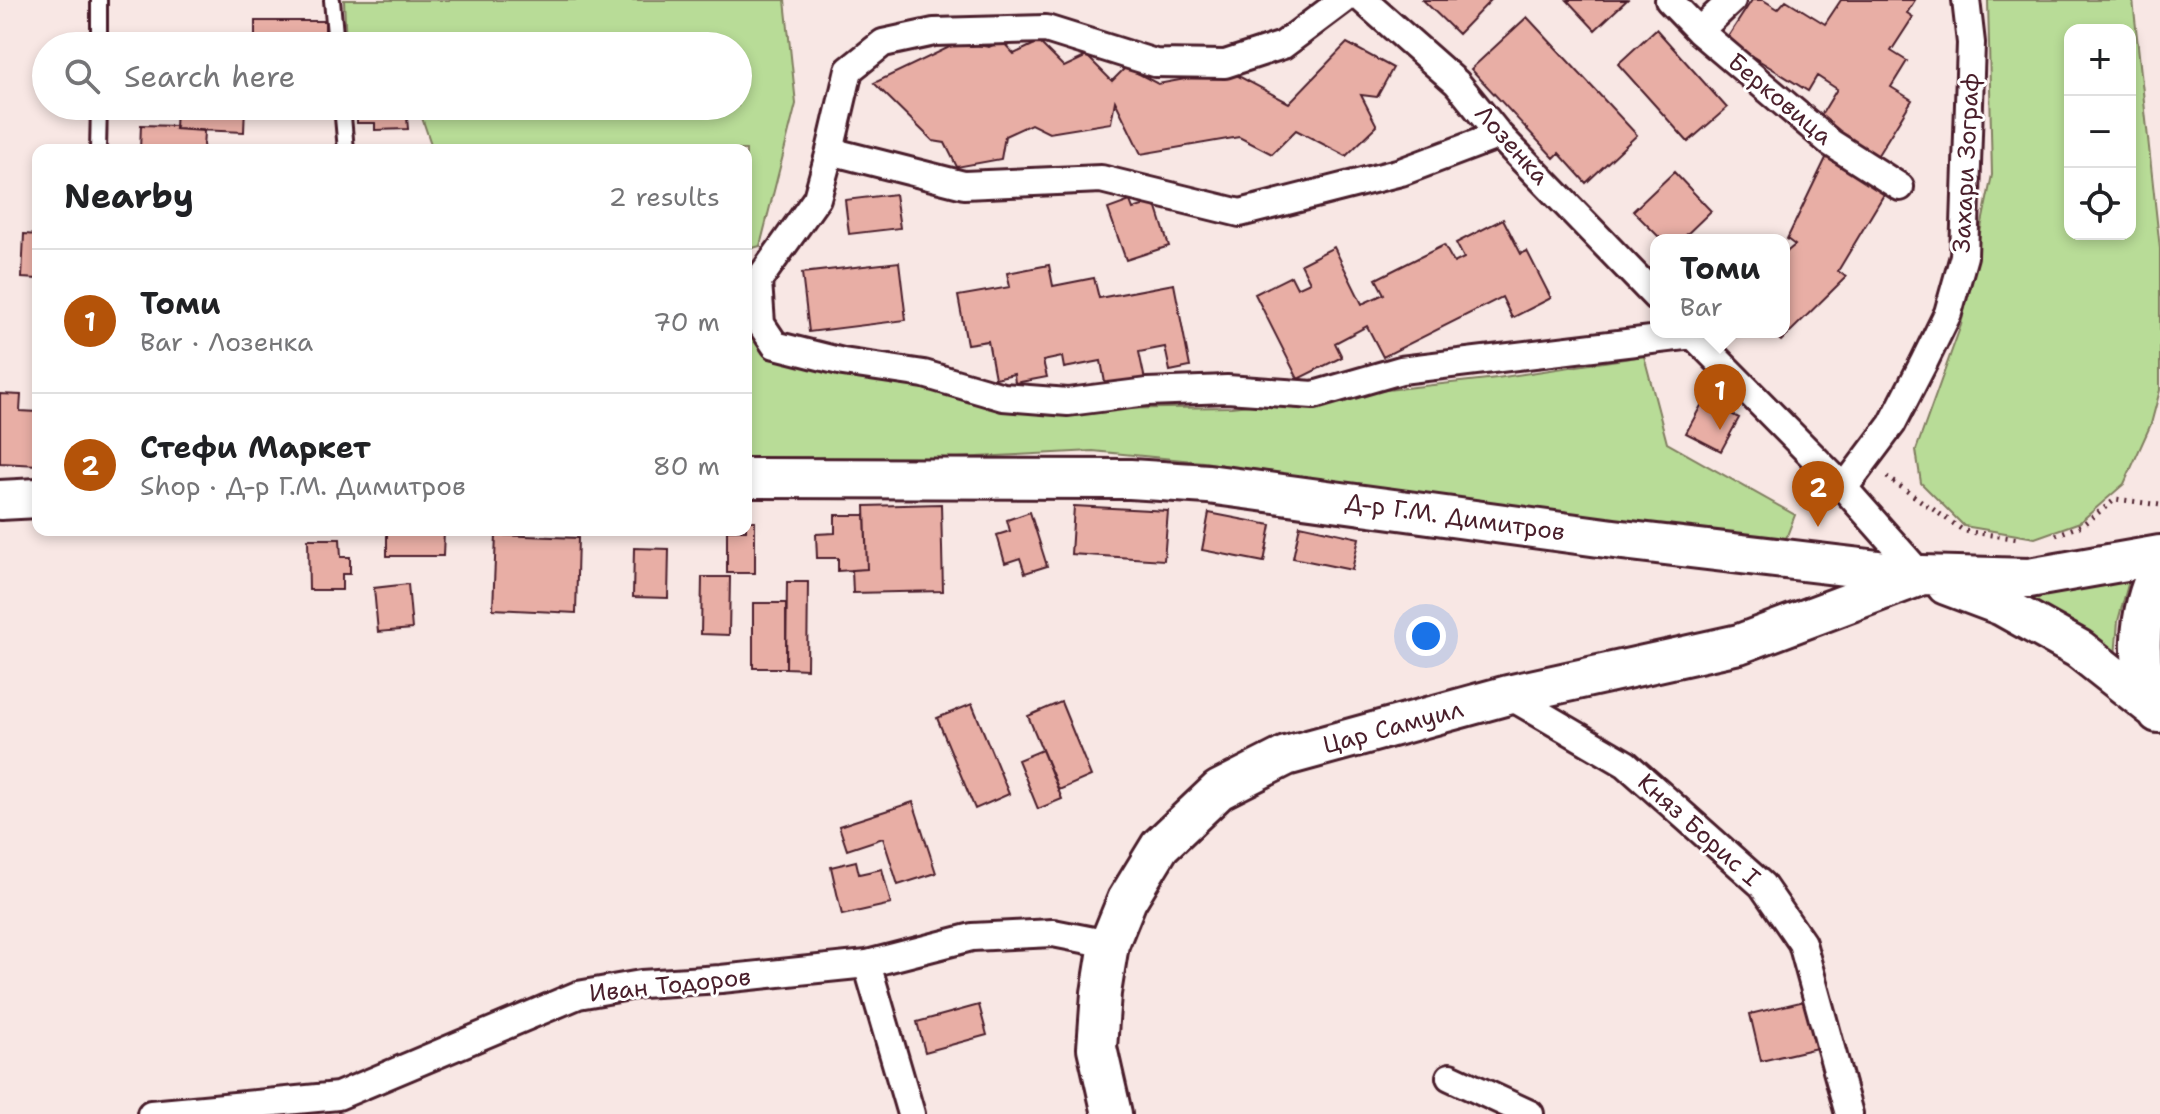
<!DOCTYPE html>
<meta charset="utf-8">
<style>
:root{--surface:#fff;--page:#f6f6f6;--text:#202124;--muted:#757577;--line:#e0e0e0;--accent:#b45309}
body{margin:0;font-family:"Shantell Sans",sans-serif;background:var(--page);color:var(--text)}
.controls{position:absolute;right:24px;top:24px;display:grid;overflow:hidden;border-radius:16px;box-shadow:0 4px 12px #0003}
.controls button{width:72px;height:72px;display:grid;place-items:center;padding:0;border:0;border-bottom:2px solid var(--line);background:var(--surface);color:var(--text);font:40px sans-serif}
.you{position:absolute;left:1426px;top:636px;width:28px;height:28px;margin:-20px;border:6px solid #fff;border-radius:50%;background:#1a73e8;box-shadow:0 0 0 12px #1a73e833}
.badge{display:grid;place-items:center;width:52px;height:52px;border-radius:50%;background:var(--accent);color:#fff;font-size:26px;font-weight:700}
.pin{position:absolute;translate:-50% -66px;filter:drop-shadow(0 2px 4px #0008)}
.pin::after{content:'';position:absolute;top:42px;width:28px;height:24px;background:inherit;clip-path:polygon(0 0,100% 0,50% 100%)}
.popup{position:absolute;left:1650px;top:234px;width:140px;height:104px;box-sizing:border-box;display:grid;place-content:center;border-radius:16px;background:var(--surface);filter:drop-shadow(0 2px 6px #0005);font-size:26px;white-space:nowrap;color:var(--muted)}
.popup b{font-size:30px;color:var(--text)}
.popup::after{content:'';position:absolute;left:50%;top:100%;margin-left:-16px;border:16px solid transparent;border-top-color:var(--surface)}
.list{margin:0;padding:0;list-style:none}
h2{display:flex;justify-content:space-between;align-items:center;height:104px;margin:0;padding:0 32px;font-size:34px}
h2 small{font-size:26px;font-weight:400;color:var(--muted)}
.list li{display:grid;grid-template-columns:52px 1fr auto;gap:24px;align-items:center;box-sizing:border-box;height:144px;padding:0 32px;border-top:2px solid var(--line)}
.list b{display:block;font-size:30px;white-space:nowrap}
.list p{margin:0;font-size:26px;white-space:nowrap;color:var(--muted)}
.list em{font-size:26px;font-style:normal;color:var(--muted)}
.icon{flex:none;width:44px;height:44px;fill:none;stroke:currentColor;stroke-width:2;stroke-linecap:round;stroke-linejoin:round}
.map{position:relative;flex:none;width:2160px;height:1114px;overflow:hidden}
.search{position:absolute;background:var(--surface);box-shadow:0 4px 12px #0003;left:32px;top:32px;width:720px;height:88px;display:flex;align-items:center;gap:20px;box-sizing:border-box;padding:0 28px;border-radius:44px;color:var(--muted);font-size:30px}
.panel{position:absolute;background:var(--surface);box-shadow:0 4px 12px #0003;left:32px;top:144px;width:720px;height:392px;border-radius:16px}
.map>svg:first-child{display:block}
.green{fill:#b8dc97;stroke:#817e61;stroke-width:2;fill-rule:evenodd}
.building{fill:#e8aea5;stroke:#4a1f2b;stroke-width:2}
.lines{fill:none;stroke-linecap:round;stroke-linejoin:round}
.lane-casing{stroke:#4a1f2b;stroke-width:20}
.street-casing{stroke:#4a1f2b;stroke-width:32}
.secondary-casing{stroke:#4a1f2b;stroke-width:44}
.path{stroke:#4a1f2b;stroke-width:5;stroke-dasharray:2 6;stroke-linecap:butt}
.lane{stroke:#fff;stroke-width:14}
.street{stroke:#fff;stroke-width:26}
.secondary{stroke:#fff;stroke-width:38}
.labels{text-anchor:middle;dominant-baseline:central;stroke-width:6;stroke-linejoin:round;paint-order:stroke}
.street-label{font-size:24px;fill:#4a1f2b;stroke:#fff}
</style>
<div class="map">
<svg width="2160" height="1114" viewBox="0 0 2160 1114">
<rect width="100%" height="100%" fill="#f8e7e4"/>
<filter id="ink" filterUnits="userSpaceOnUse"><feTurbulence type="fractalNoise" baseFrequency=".0125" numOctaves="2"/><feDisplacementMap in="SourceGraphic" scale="16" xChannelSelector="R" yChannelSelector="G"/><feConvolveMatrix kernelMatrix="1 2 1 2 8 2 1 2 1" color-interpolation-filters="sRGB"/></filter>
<g filter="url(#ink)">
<!-- green -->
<path class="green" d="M344 0H785L796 104 760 246 746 250V150H433L418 106H738V46H346Z
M1988 0H2133L2160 249V390L2151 424 2124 484 2080 522 2035 538 1964 526 1921 483 1916 450 1961 325 1992 175ZM2070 30H2130V234H2070Z
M746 330 955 393 1036 410 1231 407 1497 378 1644 356 1667 443 1795 515 1783 546 1203 462 1093 451 938 459 746 462Z
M2129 569 2130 577 2118 621 2114 669 2013 592 2070 591Z"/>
<!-- building -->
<path class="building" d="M1423 0H1491L1458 34Z
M1567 0H1627L1595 30Z
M1752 0H1763L1778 9 1786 0 1825 24 1841 0H1915L1907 13 1913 17 1891 51 1907 61 1891 87 1912 100 1876 158 1817 122 1837 89 1817 76 1808 91 1726 40Z
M1527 17 1637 135 1586 183 1559 153 1554 158 1471 69Z
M255 21H325V46H255Z
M1656 29 1727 108 1688 142 1618 64Z
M1002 41 1014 54 1039 42 1064 67 1087 56 1112 81 1126 67 1158 84 1229 71 1289 103 1347 43 1393 68 1377 97 1361 95 1377 126 1346 156 1296 130 1272 154 1239 137 1141 154 1115 101 1111 123 1049 133 1031 124 1005 136 1001 159 957 167 945 143 933 141 874 83 960 42 989 47Z
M176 106H245L244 132 175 129Z
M357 106H406L408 129 375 130V123H357Z
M141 125 176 126 175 129 204 131 203 150H140Z
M1827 156 1886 191 1838 271 1846 277 1781 341 1771 332H1784V254L1795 245 1787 239Z
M1674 172 1711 211 1681 240H1662L1633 211Z
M895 194 900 228 849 234 845 200Z
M1130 201 1133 209 1155 202 1169 246 1126 260 1108 209Z
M1503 219 1521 254 1527 251 1551 298 1512 318 1502 297 1383 357 1367 326 1335 343 1342 357 1298 379 1255 294 1291 276 1297 288 1310 282 1301 264 1334 247 1362 304 1384 294 1376 279 1444 245 1454 263 1464 258 1456 243Z
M24 234 38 235V279L22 278Z
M899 262 906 320 809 332 802 273Z
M1049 265 1053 286 1094 278 1099 298 1174 284 1190 367 1170 371 1165 347 1139 352 1145 380 1106 388 1101 361 1064 368 1062 357 1043 361 1047 377 1015 383 1014 374 995 378 988 341 967 344 958 296 1010 287 1007 273Z
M0 394 21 395 20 411 38 412V465L0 463Z
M1704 400 1739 418 1721 451 1686 433Z
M941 504 943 591 853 593 852 570 867 569 865 506Z
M1074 506 1168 511 1164 560 1071 554Z
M1030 512 1047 566 1025 573 1020 558 1005 563 997 535 1010 531 1007 520Z
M1209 513 1271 525 1264 562 1202 550Z
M835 515H865L867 569 838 571V558H817L816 534 835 533Z
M746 521H755V573H727V530H746Z
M1300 525 1359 538 1352 570 1293 558Z
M387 530H444L443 556H387Z
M496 535 578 538 576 613 493 609Z
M308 539H340L341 557H350V574H342V590H309Z
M634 548 669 549 668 598 633 597Z
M702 577H730L729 635 701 634Z
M787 582H808L807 669 786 668Z
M408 584 412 629 378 632 374 588Z
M753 603H786V668H753Z
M1061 702 1091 776 1059 790 1028 716Z
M972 704 1009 794 975 809 937 718Z
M1042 750 1062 799 1038 809 1018 760Z
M913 802 936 873 898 885 883 838 847 850 839 826Z
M856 861 859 874 882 869 891 904 842 915 831 867Z
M1809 1000 1821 1047 1761 1061 1750 1014Z
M979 1005 987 1035 925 1052 917 1022Z"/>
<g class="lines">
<defs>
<path id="lane" d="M332 0 336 46
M99 46V0
M342 106 346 150
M98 150 99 106"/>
<path id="street" d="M1363 0 1457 83 1499 135 1656 297
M1669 0 1699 31 1831 143 1900 187
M1699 31 1732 0
M1499 135 1401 172 1240 213 1101 179 964 185 830 151 817 198 758 281 761 324 775 345 843 362 924 374 1003 397 1068 402 1147 392 1227 389 1314 395 1401 370 1693 335
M830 151 849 70 883 43 934 32 1046 29 1155 63 1225 64 1283 45 1343 0
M1690 332 1844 488 1921 575
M1844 488 1892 424 1924 362 1948 313 1964 256 1971 43 1966 0
M1508 695 1626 764 1762 885 1802 943 1849 1114
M867 964 911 1114
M1450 1077 1530 1114
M151 1114 338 1096 578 995 641 984 721 979 867 964 972 937 1053 933 1109 944"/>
<path id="secondary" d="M746 478 1130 479 1208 484 1614 539 1921 575 2029 578 2160 555
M0 500 38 498
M1946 585 2002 606 2079 649 2155 709
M2158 713C2132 668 2138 611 2160 566
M1112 1114 1097 1048 1101 993 1109 944 1127 900 1160 846 1219 790 1286 756 1508 695 1739 644 1915 578"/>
</defs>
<!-- lane casing -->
<use href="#lane" class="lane-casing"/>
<!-- street casing -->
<use href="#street" class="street-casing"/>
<!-- secondary casing -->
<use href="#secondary" class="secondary-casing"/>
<!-- path -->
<path class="path" d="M1887 477 1964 531 2019 539
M2056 535 2082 525 2116 499 2160 505"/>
<!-- lane -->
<use href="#lane" class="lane"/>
<!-- street -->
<use href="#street" class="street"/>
<!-- secondary -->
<use href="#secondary" class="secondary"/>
</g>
</g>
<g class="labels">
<!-- street labels -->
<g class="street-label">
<text transform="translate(1780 99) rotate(40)">Берковица</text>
<text transform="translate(1512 145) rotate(48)">Лозенка</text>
<text transform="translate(1966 163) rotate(-87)">Захари Зограф</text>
<text transform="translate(1455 517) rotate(8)">Д-р Г.М. Димитров</text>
<text transform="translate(1393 727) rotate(-15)">Цар Самуил</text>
<text transform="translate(1699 830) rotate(42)">Княз Борис I</text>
<text transform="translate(670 985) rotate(-6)">Иван Тодоров</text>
</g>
</g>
</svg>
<div class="controls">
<button>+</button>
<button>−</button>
<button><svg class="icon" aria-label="locate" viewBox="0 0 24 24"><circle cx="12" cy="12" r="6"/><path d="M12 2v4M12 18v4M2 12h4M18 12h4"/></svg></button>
</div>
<div class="you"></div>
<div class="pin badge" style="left:1720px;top:430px">1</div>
<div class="popup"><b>Томи</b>Bar</div>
<div class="pin badge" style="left:1818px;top:527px">2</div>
<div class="search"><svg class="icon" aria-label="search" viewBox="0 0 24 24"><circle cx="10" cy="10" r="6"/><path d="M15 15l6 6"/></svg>Search here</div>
<section class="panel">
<h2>Nearby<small>2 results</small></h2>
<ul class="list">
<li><span class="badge">1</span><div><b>Томи</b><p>Bar · Лозенка</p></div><em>70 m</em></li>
<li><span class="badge">2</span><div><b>Стефи Маркет</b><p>Shop · Д-р Г.М. Димитров</p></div><em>80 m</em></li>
</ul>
</section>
</div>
